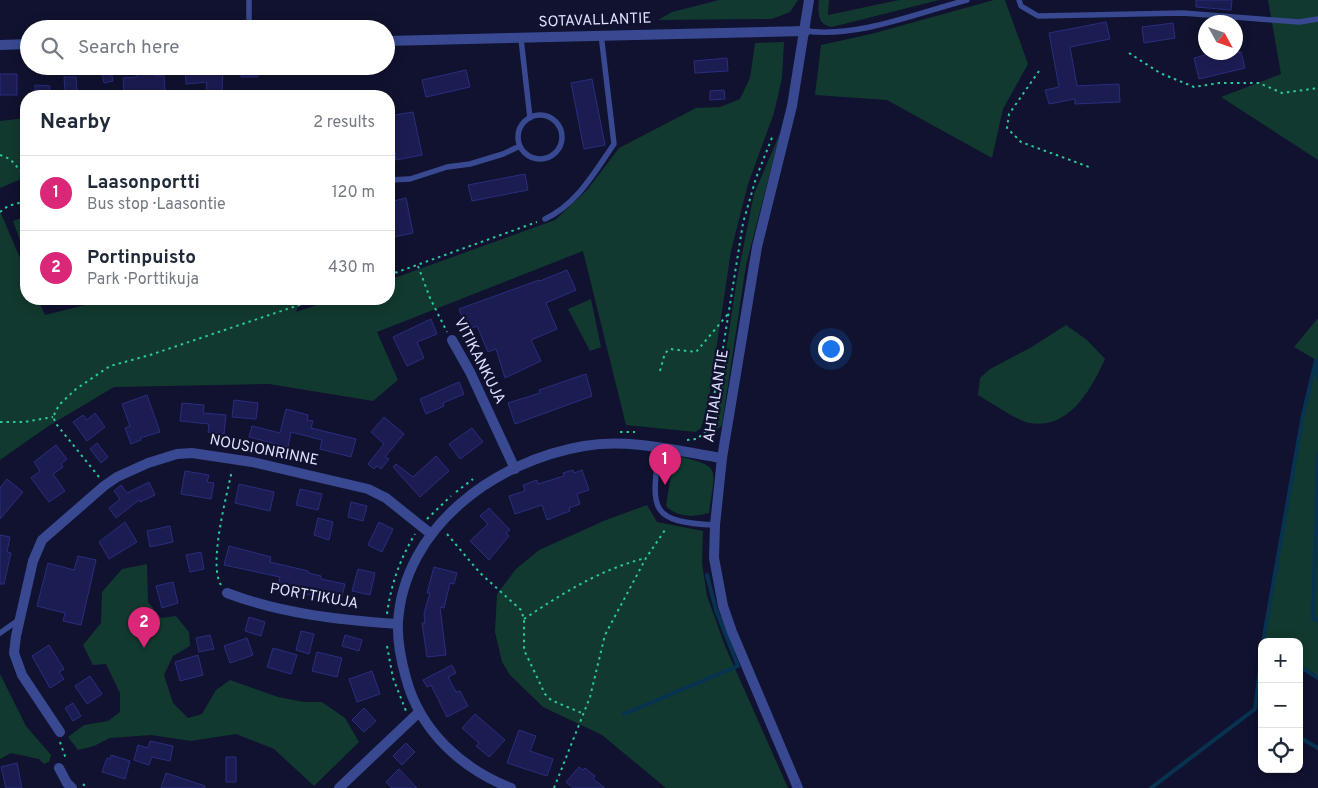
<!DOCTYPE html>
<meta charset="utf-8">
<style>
:root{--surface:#fff;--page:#f2f2f3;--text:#1f2937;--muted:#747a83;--line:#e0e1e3;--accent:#db2777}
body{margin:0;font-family:Overpass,sans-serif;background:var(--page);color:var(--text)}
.controls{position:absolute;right:15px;bottom:15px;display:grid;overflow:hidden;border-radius:10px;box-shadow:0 2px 12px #0003}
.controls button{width:45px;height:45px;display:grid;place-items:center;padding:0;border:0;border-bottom:1px solid var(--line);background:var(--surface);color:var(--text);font:25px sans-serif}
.compass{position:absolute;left:1198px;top:15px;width:45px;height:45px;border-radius:50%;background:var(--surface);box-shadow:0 2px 12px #0003;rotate:130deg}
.you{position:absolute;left:830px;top:348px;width:18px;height:18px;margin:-12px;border:4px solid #fff;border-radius:50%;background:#1a73e8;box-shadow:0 0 0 8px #1a73e833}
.badge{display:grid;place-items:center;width:32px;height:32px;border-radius:50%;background:var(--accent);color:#fff;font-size:16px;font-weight:700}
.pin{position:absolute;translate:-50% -41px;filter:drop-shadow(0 1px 2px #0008)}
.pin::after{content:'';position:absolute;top:26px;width:18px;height:15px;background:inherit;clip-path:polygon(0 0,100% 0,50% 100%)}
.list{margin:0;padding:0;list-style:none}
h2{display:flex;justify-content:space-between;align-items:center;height:65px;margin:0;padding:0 20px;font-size:21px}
h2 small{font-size:16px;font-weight:400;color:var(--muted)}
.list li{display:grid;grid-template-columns:32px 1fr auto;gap:15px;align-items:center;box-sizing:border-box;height:75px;padding:0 20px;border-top:1px solid var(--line)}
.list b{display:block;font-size:19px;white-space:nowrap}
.list p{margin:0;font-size:16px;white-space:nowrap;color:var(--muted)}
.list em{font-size:16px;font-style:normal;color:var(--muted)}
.icon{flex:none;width:28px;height:28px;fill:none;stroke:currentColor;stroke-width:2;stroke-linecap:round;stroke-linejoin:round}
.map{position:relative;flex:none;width:1318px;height:788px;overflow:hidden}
.search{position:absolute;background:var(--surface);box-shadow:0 2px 12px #0003;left:20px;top:20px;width:375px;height:55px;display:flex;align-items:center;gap:12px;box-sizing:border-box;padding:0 18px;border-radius:28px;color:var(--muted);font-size:19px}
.panel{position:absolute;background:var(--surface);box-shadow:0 2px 12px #0003;left:20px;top:90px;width:375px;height:215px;border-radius:20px}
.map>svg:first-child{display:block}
.green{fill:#12392f}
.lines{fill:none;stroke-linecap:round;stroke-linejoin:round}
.stream{stroke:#073351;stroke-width:4}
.building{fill:#1b1c51;stroke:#2b2d7f}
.path{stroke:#28c99b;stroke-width:2;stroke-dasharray:2.5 4;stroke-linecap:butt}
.service{stroke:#384991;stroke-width:5.5}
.minor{stroke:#384991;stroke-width:10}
.tertiary{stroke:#384991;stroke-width:10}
.labels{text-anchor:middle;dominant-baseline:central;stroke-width:4.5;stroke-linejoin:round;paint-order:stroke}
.street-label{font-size:15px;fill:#dee2ff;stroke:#10122f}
</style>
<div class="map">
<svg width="1318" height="788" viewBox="0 0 1318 788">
<rect width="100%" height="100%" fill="#10122f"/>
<!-- green -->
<path class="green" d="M719 0H798L790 12 772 19 658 20 672 12Z
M819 0H829L828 15 899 0H939L832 27C817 25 818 12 819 0Z
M994 0H1005L1028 64 1003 109 992 158 887 100 815 95 821 45 871 34Z
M1268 0H1318V160L1221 97 1281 74Z
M784 42 782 78 774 113 748 184 731 251 708 404 701 428 696 432 626 425 583 251 377 332 398 380 373 401 269 384 114 387 47 427 0 460V211L26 272V299H38L45 315 109 299H302L296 312 334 299H389V280L555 220 587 190 619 148 696 108 720 107 740 99 750 78 755 43Z
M26 118V177L0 188V121Z
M781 131 746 265 722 425 718 429H713L711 426 720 390 737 279 754 194Z
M26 216V257L13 221Z
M591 299 601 347 590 351 568 309Z
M1318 318V676L1299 664V642H1266L1263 640 1303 415 1316 360 1294 347Z
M1066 325 1087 340 1105 359C1091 389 1070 430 1029 423 1018 421 989 401 978 395L980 378 990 369 1030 348Z
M674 455C723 467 715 466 709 513 694 517 678 518 666 506Z
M647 505 657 522 703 531 702 563 707 596 725 646 788 788H666L602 735 543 707 510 675 502 662 495 632 497 594 516 569 539 550 606 520Z
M147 564 148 602 161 618 176 616 189 632 190 646 173 656 164 675 173 703 188 718 202 714 216 690 230 680 278 697 304 702H322L345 718 359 742 314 786 274 749 236 734 191 741 151 735 110 738 94 746 78 750 68 737 84 725 108 721 120 712V693L106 664 93 665 83 645 101 623 102 592 122 569Z
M0 674 26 726 51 755 49 762 44 764 39 759 11 753 0 759Z"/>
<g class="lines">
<!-- stream -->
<path class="stream" d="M1316 364 1318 378
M1318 455 1313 618 1318 621
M1263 642 1303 415 1316 360 1318 361
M1299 666 1318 678
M624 714 738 666 716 610 707 575
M1299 737 1318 748
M1151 788 1255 709 1262 653"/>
</g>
<!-- building -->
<path class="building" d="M1196 0H1232L1231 10 1196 7Z
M1106 22 1110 39 1070 47 1077 86 1119 84 1120 102 1075 104V99L1049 104 1045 90 1059 87 1049 33Z
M1173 23 1175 38 1144 43 1142 27Z
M1205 52H1241L1245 68 1199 79 1194 58 1205 55Z
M727 58 728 71 695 73 694 61Z
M110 66 113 81 104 83 101 68Z
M185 66 223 68 222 95 206 94 207 82 186 84Z
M242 68H258V77H241Z
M154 70V76L164 75 165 90 124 93 123 78 137 77V72Z
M466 70 470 87 426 97 422 80Z
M0 74H17V95H0Z
M64 77H76L77 91 65 92Z
M592 79 605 145 584 149 571 83Z
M35 85 50 86 49 96H35Z
M724 90 725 99 710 100V91Z
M413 112 422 155 396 160 389 116Z
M525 174 528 190 472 201 468 185Z
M406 198 413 233 389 238V202Z
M567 270 576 290 546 303 557 329 531 340 541 361 505 378 496 349 488 352 477 326 468 330 459 309 539 280 540 281Z
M431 319 437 334 417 342 424 358 407 366 393 337Z
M586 374 592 396 515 424 508 403 540 393 539 390Z
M459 382 464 394 443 403 444 406 426 414 420 399Z
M147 395 160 432 140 438 141 440 131 444 125 428 130 426 122 404Z
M234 400 258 403 256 419 232 417Z
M182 403 204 405 203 413 226 415 224 434 208 432 209 424 180 421Z
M286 409 308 415 307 420 313 421 311 428 356 439 351 457 320 449 322 440 291 432 288 447 249 437 252 426 280 433Z
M95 413 105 427 87 441 73 422 83 415 87 420Z
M384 417 404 434 385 457 389 459 381 469 377 466 374 469 368 464 384 444 371 432Z
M472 428 483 442 460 459 449 444Z
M97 443 108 457 101 463 90 449Z
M56 445 67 459 61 464 63 467 53 474 65 491 49 502 31 478 40 471 34 462Z
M436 456 449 471 420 497 393 467 396 464 413 477Z
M573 470 574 473 582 470 589 490 577 494 580 504 569 508 570 511 547 520 542 505 515 514 509 496 525 491 523 485 537 480 538 484 564 476 563 473Z
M185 471 209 475 207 482 214 483 211 499 181 494Z
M7 479 23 492 0 519V488Z
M149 482 155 495 140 502 139 500 116 518 109 508 120 499 114 491 121 485 127 493Z
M239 484 274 492 270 511 235 503Z
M300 489 322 494 318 510 296 505Z
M351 502 367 506 363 521 348 517Z
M489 508 510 530 506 533 509 536 489 560 470 541 488 524 480 516Z
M318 518 333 522 329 540 314 535Z
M125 522 137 542 109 559 99 542Z
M379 522 393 529 382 552 368 545Z
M170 526 173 542 150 547 147 531Z
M0 535 10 537 7 552 11 553 4 584H0Z
M229 546 271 557 270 562 308 571V573L321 576V579L345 584 341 600 294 592 295 590 278 586 280 577 224 565Z
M201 552 204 569 190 572 186 555Z
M78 556 96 560 81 625 63 621 65 613 37 606 48 563 74 570Z
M434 567 457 573 454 584 450 583 444 608 440 607 446 655 427 657 422 623H425L424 613 430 593H427Z
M358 569 375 573 370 595 352 591Z
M173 582 178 603 162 608 156 586Z
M249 617 265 622 261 636 245 631Z
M301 631 314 634 309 654 296 650Z
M210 635 214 649 199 652 196 638Z
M345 635 362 640 359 651 342 646Z
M247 638 253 655 230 663 224 646Z
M49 645 64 669 59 672 64 679 50 688 32 656Z
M273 648 297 655 291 674 267 667Z
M317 652 342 658 337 677 312 671Z
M198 655 203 675 180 681 175 662Z
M452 665 456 673 448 677 456 692 460 691 468 706 447 717 431 685 427 687 423 680Z
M372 671 380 694 357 702 349 679Z
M90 676 102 694 87 704 75 686Z
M73 703 81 716 73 721 65 708Z
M364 708 376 721 364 732 352 720Z
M475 714 505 740 489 757 476 746 479 743 462 728Z
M519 730 536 736 530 751 553 759 547 776 507 763Z
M150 741 173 746 170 761 152 757 149 765 134 760 138 745 148 748Z
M406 743 415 752 402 765 393 756Z
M111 755 130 761 125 779 102 772 107 758 110 759Z
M226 757H236V782H226Z
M17 763 22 788H6L1 767Z
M579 767 583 770 585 768 595 776 593 779 605 788H573L566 782Z
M399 769 417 788H392L386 782Z
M166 773 205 786V788H161Z"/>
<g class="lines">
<!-- path -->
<path class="path" d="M1129 53 1160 73 1194 87 1219 83H1259L1282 93 1318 88
M1039 71 1009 114 1007 128 1021 142 1089 167
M0 155 10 159 26 177
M0 212 8 206 26 201
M418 266 430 298 447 332
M389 275 537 222
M660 371 665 353 670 349 696 352 728 314
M0 422H24L53 417
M706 431 719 373 743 223 756 178 773 135
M620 432H635
M687 440 697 439 706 431 716 432
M99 477 57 425 53 417 59 405 76 389 110 366 150 355 317 299
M456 492 473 479
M427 519 451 496
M447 534 480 573 521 610 524 619V650L545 694 551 700 584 714
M221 585C208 564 227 495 232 470
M387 614C391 584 400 559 415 534
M524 619C563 593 601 569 646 558
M387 646 393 678 406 711
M60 742 66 759
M83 784 87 788
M554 788 590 697 605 635 646 558 665 530"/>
<!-- service -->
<path class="service" d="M1019 0 1021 6 1038 16 1183 13 1299 22 1318 19
M249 29V0
M806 31C858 38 917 13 967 0
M521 39 530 118
M518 137a22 22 0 1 1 44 0a22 22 0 1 1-44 0Z
M389 180 410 179 447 167 470 164 503 154 520 146
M545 219C577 204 594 173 614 144L601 34
M659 448C652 508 647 522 715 525
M0 633 20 619"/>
<!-- minor -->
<path class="minor" d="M386 41 806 31
M0 45 29 44
M452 340 470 372 515 469
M227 593C282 614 340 620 398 624
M60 732 22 675 14 653 16 636 33 561 42 540 104 486 117 477 148 463 177 454 192 453 252 462 368 489 386 498 431 534
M59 768 67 783 72 788
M339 788 419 712
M511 788C462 769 420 731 406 678 401 660 397 641 398 622 404 527 495 461 584 446 630 438 677 451 722 458"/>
<!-- tertiary -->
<path class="tertiary" d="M798 788 732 632 723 606 714 558 715 525 722 458 757 247 792 106 809 0"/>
</g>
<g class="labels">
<!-- street labels -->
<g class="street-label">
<text transform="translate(595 21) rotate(-2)">SOTAVALLANTIE</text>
<text transform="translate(479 361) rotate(63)">VITIKANKUJA</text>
<text transform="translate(717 396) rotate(-81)">AHTIALANTIE</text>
<text transform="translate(264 451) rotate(11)">NOUSIONRINNE</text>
<text transform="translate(314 597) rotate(10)">PORTTIKUJA</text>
</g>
</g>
</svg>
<div class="controls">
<button>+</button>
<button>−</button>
<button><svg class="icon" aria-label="locate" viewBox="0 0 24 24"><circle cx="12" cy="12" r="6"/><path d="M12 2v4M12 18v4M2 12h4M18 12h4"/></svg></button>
</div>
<svg class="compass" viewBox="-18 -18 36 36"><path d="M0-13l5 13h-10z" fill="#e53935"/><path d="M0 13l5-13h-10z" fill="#747a83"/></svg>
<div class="you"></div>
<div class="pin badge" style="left:665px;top:485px">1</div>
<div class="pin badge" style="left:144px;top:648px">2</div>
<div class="search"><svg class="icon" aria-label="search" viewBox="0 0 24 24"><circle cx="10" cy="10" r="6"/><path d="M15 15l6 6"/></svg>Search here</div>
<section class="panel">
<h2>Nearby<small>2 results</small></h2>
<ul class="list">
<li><span class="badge">1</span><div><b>Laasonportti</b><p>Bus stop · Laasontie</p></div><em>120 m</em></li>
<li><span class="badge">2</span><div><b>Portinpuisto</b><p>Park · Porttikuja</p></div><em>430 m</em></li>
</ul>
</section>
</div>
